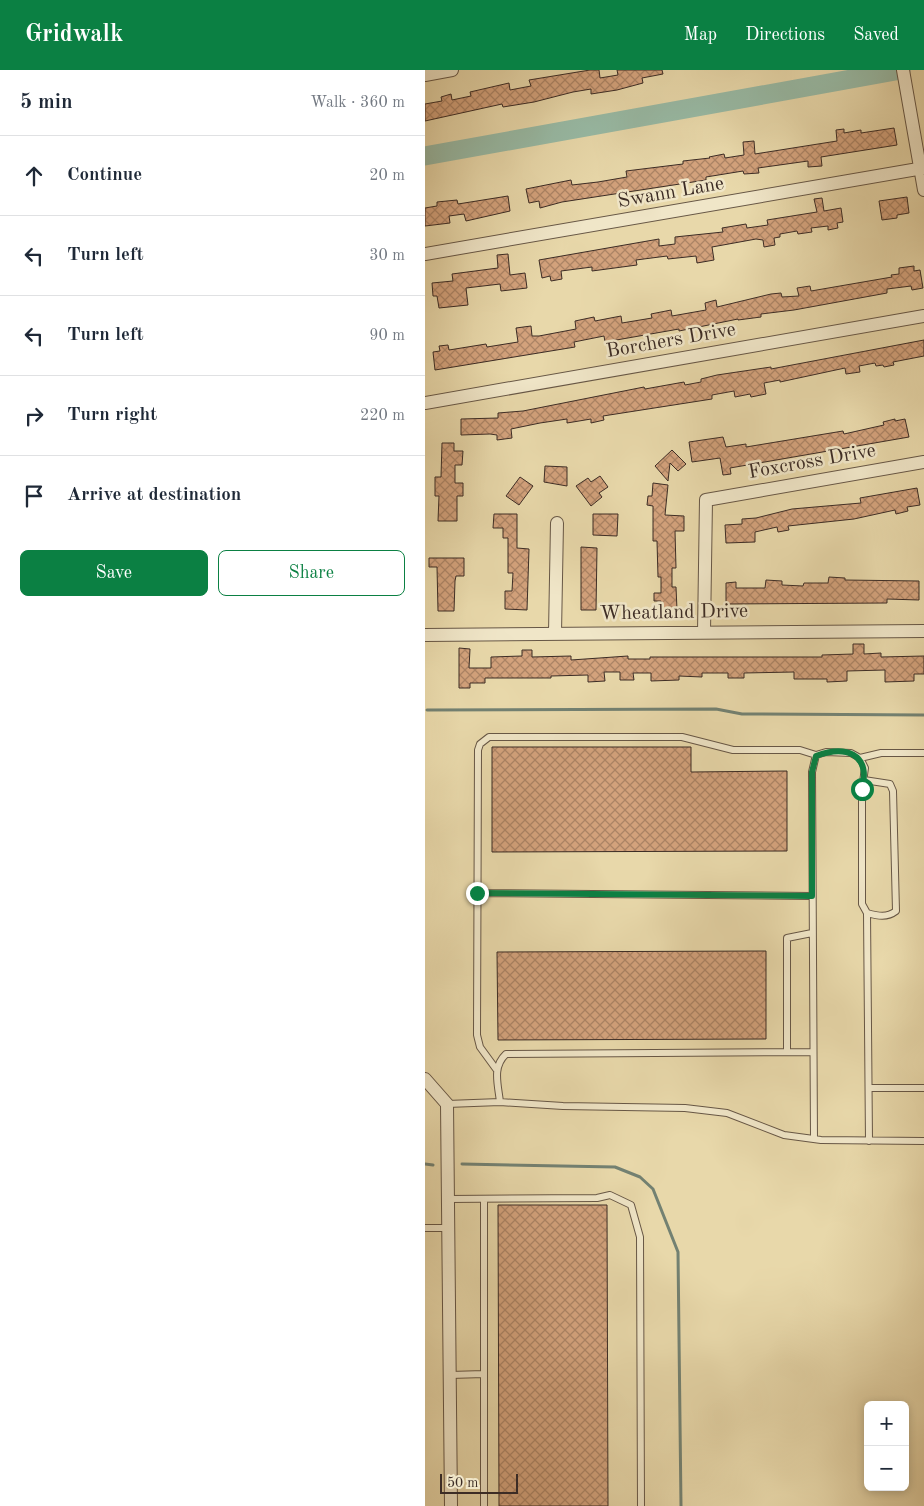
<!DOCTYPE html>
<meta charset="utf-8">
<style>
:root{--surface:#fff;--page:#f6f6f7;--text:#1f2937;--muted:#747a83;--line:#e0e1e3;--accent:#0b8043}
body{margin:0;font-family:"Old Standard TT",serif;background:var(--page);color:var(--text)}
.controls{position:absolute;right:15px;bottom:15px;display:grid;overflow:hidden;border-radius:8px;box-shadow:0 2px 8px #0003}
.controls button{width:45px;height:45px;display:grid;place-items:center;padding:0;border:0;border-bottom:1px solid var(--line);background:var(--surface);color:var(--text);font:25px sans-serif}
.scale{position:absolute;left:15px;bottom:12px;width:78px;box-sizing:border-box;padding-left:5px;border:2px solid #3c2c25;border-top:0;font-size:14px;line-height:18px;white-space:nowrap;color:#3c2c25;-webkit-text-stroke:4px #f0e6c8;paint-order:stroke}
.stop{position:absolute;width:15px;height:15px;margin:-11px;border:4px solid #0b8043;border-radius:50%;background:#fff}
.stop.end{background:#0b8043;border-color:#fff;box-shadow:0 1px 5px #0008}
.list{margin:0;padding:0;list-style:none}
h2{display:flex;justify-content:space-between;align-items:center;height:65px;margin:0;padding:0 20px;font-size:21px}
h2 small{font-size:16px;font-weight:400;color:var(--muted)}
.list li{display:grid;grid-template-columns:32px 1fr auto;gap:15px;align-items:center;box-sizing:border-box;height:80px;padding:0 20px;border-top:1px solid var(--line)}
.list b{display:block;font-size:19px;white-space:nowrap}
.list em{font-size:16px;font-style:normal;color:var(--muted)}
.actions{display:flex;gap:10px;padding:15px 20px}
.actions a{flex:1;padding:11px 0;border:1px solid var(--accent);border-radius:8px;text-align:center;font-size:18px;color:var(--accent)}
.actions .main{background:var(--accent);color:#fff}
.icon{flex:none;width:28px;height:28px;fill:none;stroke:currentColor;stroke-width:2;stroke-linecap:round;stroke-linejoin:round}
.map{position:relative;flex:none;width:499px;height:1436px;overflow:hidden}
header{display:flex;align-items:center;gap:30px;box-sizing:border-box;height:70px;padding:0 25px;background:var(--accent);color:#fff}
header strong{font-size:24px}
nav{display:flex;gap:28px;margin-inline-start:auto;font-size:18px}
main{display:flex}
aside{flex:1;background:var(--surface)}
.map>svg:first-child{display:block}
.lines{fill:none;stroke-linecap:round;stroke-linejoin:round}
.stream{stroke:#738172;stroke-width:3}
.river{stroke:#98baa5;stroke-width:19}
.building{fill:url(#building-cross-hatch);stroke:#3c2c25}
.lane-casing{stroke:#675746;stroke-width:8}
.street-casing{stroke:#675746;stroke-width:14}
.lane{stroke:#f0e6c8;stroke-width:6}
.street{stroke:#f0e6c8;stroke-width:12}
.route{stroke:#0b8043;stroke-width:6}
.labels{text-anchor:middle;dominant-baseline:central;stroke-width:5;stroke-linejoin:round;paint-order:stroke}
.street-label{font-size:20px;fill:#3c2c25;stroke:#f0e6c8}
</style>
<header>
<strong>Gridwalk</strong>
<nav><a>Map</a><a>Directions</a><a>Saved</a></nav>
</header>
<main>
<aside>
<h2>5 min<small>Walk · 360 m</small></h2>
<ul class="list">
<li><svg class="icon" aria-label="ahead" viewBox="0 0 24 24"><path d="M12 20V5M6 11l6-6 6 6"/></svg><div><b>Continue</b></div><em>20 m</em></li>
<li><svg class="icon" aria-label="left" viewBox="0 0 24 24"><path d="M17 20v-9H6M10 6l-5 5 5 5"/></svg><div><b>Turn left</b></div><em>30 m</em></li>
<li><svg class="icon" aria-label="left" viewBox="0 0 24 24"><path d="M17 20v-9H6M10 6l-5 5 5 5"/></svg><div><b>Turn left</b></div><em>90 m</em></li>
<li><svg class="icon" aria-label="right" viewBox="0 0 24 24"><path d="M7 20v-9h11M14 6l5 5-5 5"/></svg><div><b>Turn right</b></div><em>220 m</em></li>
<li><svg class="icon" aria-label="arrive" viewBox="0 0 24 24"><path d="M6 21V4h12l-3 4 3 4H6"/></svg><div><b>Arrive at destination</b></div></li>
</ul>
<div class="actions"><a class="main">Save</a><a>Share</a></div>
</aside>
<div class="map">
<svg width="499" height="1436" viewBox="0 0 499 1436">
<defs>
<pattern id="building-cross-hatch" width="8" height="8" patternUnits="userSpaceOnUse" patternTransform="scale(1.25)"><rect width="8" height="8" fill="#d3a27c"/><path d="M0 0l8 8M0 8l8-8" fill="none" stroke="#ac8465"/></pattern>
</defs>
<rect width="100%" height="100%" fill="#e8d8aa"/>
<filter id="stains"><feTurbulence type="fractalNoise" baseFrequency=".004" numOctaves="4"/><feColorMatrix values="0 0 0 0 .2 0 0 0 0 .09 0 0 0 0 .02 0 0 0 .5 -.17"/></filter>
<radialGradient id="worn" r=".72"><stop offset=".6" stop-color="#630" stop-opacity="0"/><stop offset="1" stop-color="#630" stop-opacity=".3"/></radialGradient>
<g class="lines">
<!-- stream -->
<path class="stream" d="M2 640 291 639 317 644 499 645
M0 1094 8 1095
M37 1094 190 1097 215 1107 228 1119 253 1182 256 1436"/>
<!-- river -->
<path class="river" d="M0 86 476 0"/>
</g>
<!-- building -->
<path class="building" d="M165 0H174L175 8 193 5 192 0H237L238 4 217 8 218 13 192 20 166 24V19L148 22 109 32 78 37 77 34 0 51V34L17 31 16 27 26 24 27 30 46 26 45 22 84 13 85 20 106 16 104 10Z
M469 58 472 75 396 87 397 96 383 97V91L333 98 334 103 319 104 318 101 281 107V110L137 132 115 138 114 131 104 133 101 119 146 110 147 115 173 112 202 107 201 101 258 94V91L285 88 284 87 299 84 300 88 319 85 318 72 329 71 330 84 412 71 411 60 419 59V63L436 60V63Z
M83 126 85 141 41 151 39 144 24 146 25 153 0 156V138L12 136V132L32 130 33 134Z
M482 127 484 143 472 145V148L457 150 454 131Z
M397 128 399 141 416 138 418 152 412 153 413 158 403 160V156L386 158 387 162 373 164 372 161 355 164V167L349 168 350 175 339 177 338 170 331 169 287 177 289 190 272 193 271 186 243 189 242 186 211 190 212 195 167 201V197L136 201 137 209 126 211 125 206 117 208 114 190 234 169V176L250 174V167L298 162 297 158 321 154 322 158 343 155 342 150 392 142 389 129Z
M83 184 85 205 100 203 102 218 76 221 75 214 41 218 43 235 14 238 12 226H8L7 213 28 211 27 204 73 198 72 185Z
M489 196V201L495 200 498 218 487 220 486 216 462 219V223L369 240 336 244V247L313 250V249L254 261V259L180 272 179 266 149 272 150 277 10 300 8 282 15 281 14 276 23 275 24 280 61 274 62 277 93 272 91 258 106 256 107 266H114L151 259 150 251 169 247 170 251 196 246 197 253 227 248 226 244 246 240 247 246 281 240 280 233 291 230 292 237 346 224 356 223 357 227 374 226 372 218 385 216 386 221 467 207 466 205 474 204V198Z
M499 270V286L468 292 469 295 459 297 458 295 451 296 450 293 434 296 435 302 421 304 420 298 355 312V310L339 313 341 324 326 327 325 324 310 327 309 321 287 325V329L178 346 179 350 166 353V349L142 353V349L115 353 86 359 87 368 72 370V365L65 364 36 365V349L73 348V343L98 341 219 317 220 319 259 312 260 315 276 312V309L292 305 346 297V299Z
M470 349V351L480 349 484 367 305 398 306 404 298 405 295 388 267 392 264 372 298 367 301 377 321 374V377L418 361 419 364 459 355 458 352Z
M17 373H29V381H38L37 395H30V413H38V426H32V451H13L14 426H10V407H16Z
M247 380 261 394 253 401 245 393 243 411 230 396Z
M120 396 142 397V416L119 412Z
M175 406 183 417 174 423 177 427 166 436 151 416 163 408 166 412Z
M95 407 108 416 94 435 81 426Z
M228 413 243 415 240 445 259 446V461H250L251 498H247V517H251L252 540 236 541V531H229V523H236V507H233L232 471H228V436L222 435 223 426H227Z
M492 418 495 435 482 437 483 441 471 444 470 440 429 449 363 456 364 460 353 462 352 457 330 462V472L301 473 300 455 317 454V449L331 448 367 439 436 433 435 428Z
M69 444H92V478L104 479 102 540 80 539V521H87L88 503H83V468H78V458H68Z
M168 444H193L192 466 168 465Z
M156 477 172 478 171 540H156Z
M4 488H39V506H31L30 511 29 541H13L12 497H4Z
M404 507 420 508V510L494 511V530L462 529V533L301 534V513L311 512V518H340L341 510 357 511V515L378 516 379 513H403Z
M428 574H439V584L456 583V587L499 586V604H489V611L460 612V600L422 601V611L402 612V609H369V602L319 603V608H303V603H277V607L254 606V610L226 611V603H208L209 610H195V602H179L180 611 163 612V605L126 606V608H60V613H45V618H34V578L45 579 44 598H66V587L97 586V580H107V587L146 586V590L203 586V589H225V587H397V585L428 584Z
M67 677H266V702L362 701V781L67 782Z
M341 881V969L73 970 72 882Z
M73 1135H182L183 1436H74Z"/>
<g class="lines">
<defs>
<path id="lane" d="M435 688 456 683H499
M52 823 387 826
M442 843 444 1071
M362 982V868L387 863
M71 999 55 977 52 965 53 680 55 674 64 667H257L308 680H375L391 685
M444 1018H499
M75 1032C73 1014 67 997 81 984L388 982
M22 1034 75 1032 138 1036 260 1038 302 1043 359 1065 396 1070 499 1071
M389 1069 387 702 391 685 401 682 426 683 435 688 440 698 437 719V834L442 843C453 846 462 848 471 841L468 721 465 714 439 710
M24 1129 172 1128 185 1125 206 1135 215 1167 216 1436
M59 1129V1436
M0 1158H24
M25 1305 59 1304"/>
<path id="street" d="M478 0 499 120
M0 5 27 0
M0 184 499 98
M0 333 499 246
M279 562 281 430 499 392
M130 563 132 453
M0 565 499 561
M0 1009 22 1034 26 1436"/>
</defs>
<!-- lane casing -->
<use href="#lane" class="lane-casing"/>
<!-- street casing -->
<use href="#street" class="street-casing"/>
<!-- lane -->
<use href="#lane" class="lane"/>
<!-- street -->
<use href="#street" class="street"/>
</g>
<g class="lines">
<!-- route -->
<path class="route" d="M52 823 387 826V702L391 686C420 675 446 683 437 719"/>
</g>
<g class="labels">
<!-- street labels -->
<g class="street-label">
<text transform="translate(246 123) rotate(-10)">Swann Lane</text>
<text transform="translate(246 271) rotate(-10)">Borchers Drive</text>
<text transform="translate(387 392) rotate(-10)">Foxcross Drive</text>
<text transform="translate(249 543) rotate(-1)">Wheatland Drive</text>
</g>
</g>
<rect width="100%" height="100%" filter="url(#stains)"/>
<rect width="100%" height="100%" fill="url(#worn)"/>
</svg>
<div class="controls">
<button>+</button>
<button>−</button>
</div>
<div class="scale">50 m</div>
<div class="stop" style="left:437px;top:719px"></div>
<div class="stop end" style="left:52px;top:823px"></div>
</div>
</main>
